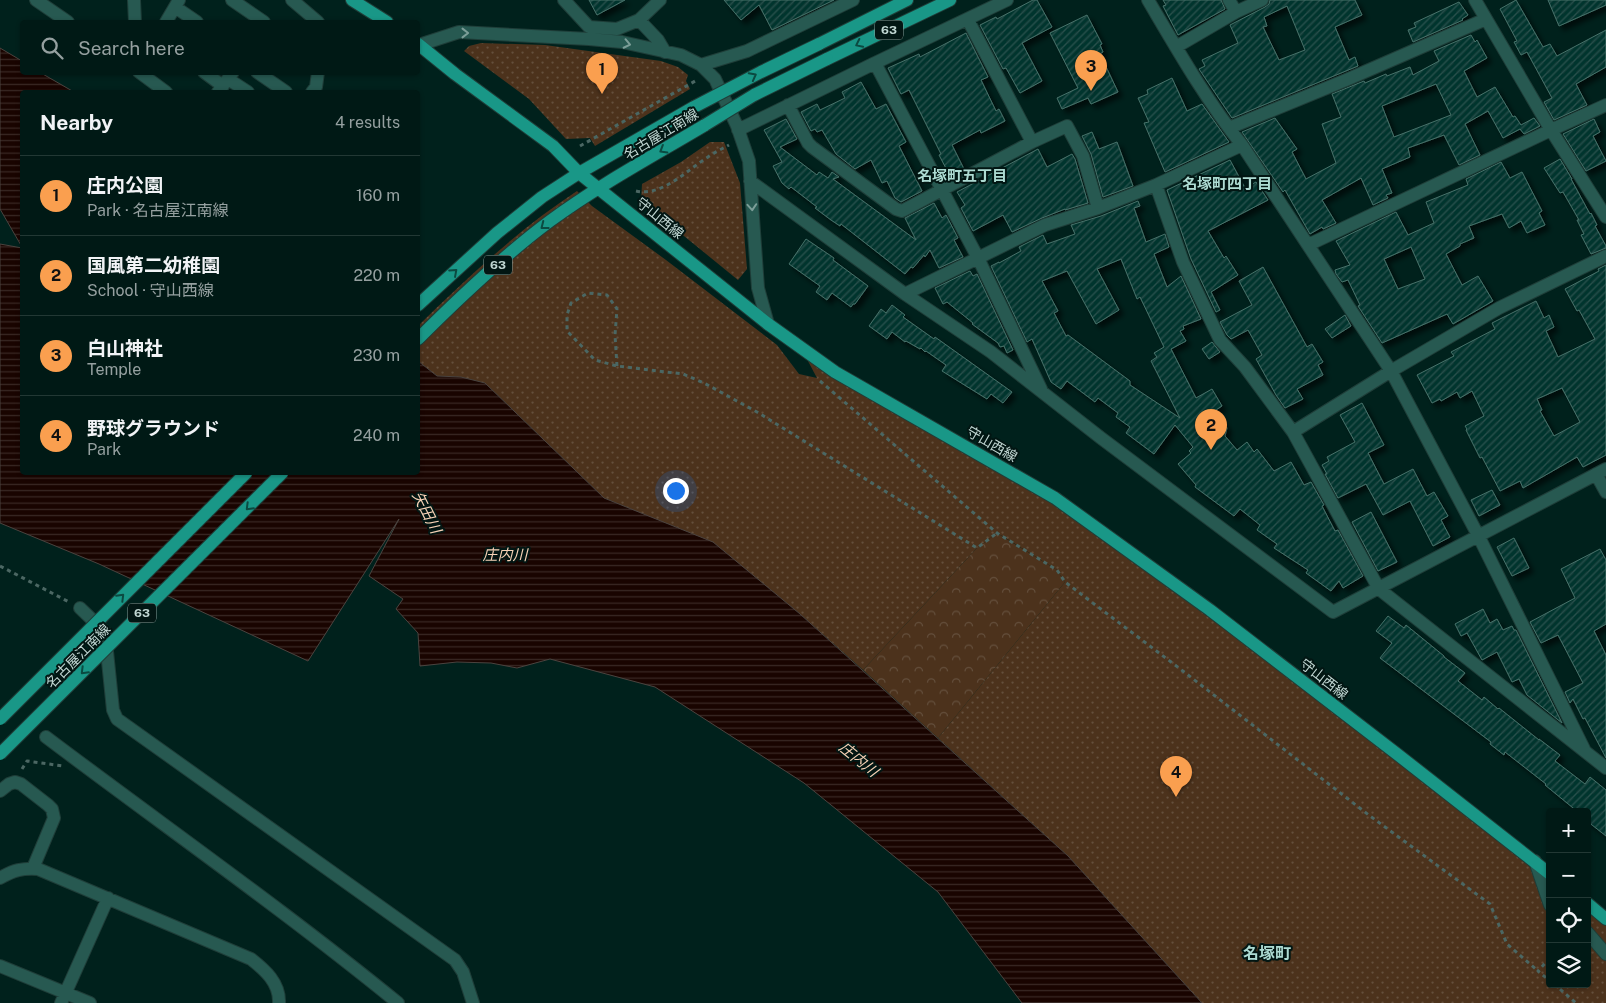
<!DOCTYPE html>
<meta charset="utf-8">
<style>
:root{--surface:#001915;--page:#0a221e;--text:#f1f3f6;--muted:#95a0a0;--line:#223834;--accent:#fa9f4f}
body{margin:0;font-family:"Public Sans","Noto Sans JP",sans-serif;background:var(--page);color:var(--text)}
.controls{position:absolute;right:15px;bottom:15px;display:grid;overflow:hidden;border-radius:5px;box-shadow:0 1px 4px #0004}
.controls button{width:45px;height:45px;display:grid;place-items:center;padding:0;border:0;border-bottom:1px solid var(--line);background:var(--surface);color:var(--text);font:25px sans-serif}
.you{position:absolute;left:675px;top:490px;width:18px;height:18px;margin:-12px;border:4px solid #fff;border-radius:50%;background:#1a73e8;box-shadow:0 0 0 8px #1a73e833}
.badge{display:grid;place-items:center;width:32px;height:32px;border-radius:50%;background:var(--accent);color:#111;font-size:16px;font-weight:700}
.pin{position:absolute;translate:-50% -41px;filter:drop-shadow(0 1px 2px #0008)}
.pin::after{content:'';position:absolute;top:26px;width:18px;height:15px;background:inherit;clip-path:polygon(0 0,100% 0,50% 100%)}
.list{margin:0;padding:0;list-style:none}
h2{display:flex;justify-content:space-between;align-items:center;height:65px;margin:0;padding:0 20px;font-size:21px}
h2 small{font-size:16px;font-weight:400;color:var(--muted)}
.list li{display:grid;grid-template-columns:32px 1fr auto;gap:15px;align-items:center;box-sizing:border-box;height:80px;padding:0 20px;border-top:1px solid var(--line)}
.list b{display:block;font-size:19px;white-space:nowrap}
.list p{margin:0;font-size:16px;white-space:nowrap;color:var(--muted)}
.list em{font-size:16px;font-style:normal;color:var(--muted)}
.icon{flex:none;width:28px;height:28px;fill:none;stroke:currentColor;stroke-width:2;stroke-linecap:round;stroke-linejoin:round}
.map{position:relative;flex:none;width:1606px;height:1003px;overflow:hidden}
.search{position:absolute;background:var(--surface);box-shadow:0 1px 4px #0004;left:20px;top:20px;width:400px;height:55px;display:flex;align-items:center;gap:12px;box-sizing:border-box;padding:0 18px;border-radius:5px;color:var(--muted);font-size:19px}
.panel{position:absolute;background:var(--surface);box-shadow:0 1px 4px #0004;left:20px;top:90px;width:400px;height:385px;border-radius:5px}
.map>svg:first-child{display:block}
.green{fill:url(#green-dots)}
.forest{fill:url(#forest-crowns)}
.water{fill:url(#water-rules);stroke:#4b433f}
.building{fill:url(#building-hatch);stroke:#47726a;fill-rule:evenodd;filter:url(#shadow)}
.lines{fill:none;stroke-linecap:round;stroke-linejoin:round}
.minor-casing{stroke:#1f3e39;stroke-width:14}
.major-casing{stroke:#1f3e39;stroke-width:14}
.path{stroke:#4b6763;stroke-width:3;stroke-dasharray:4 4;stroke-linecap:butt}
.minor{stroke:#275951;stroke-width:12}
.major{stroke:#199787;stroke-width:12}
.major-bridge-casing{stroke:#1f3e39;stroke-width:14;stroke-linecap:butt}
.major-bridge{stroke:#199787;stroke-width:12}
.oneway{stroke:#7c9e98}
.oneway2{stroke:#0b4a41}
.labels{text-anchor:middle;dominant-baseline:central;stroke-width:4;stroke-linejoin:round;paint-order:stroke}
.shield{fill:#021613;stroke:#889d99;stroke-width:1}
.shield-label{font-size:12px;font-weight:bold;fill:#c1d7d3}
.street-label{font-size:14px;fill:#c1d7d3;stroke:#021613}
.neighbourhood-label{font-size:15px;font-weight:bold;fill:#addbd2;stroke:#021613}
.water-label{font-size:15px;font-style:italic;fill:#f7d2b6;stroke:#021613}
.quarter-label{font-size:16px;font-weight:bold;fill:#addbd2;stroke:#021613}
</style>
<div class="map">
<svg width="1606" height="1003" viewBox="0 0 1606 1003">
<defs>
<pattern id="green-dots" width="8" height="8" patternUnits="userSpaceOnUse" patternTransform="scale(1.25)"><rect width="8" height="8" fill="#4c321c"/><path d="M2 2h.1M6 6h.1" fill="none" stroke="#644f3c" stroke-width="1.8" stroke-linecap="round"/></pattern>
<pattern id="forest-crowns" width="20" height="18" patternUnits="userSpaceOnUse" patternTransform="scale(1.25)"><rect width="20" height="18" fill="#4c321c"/><path d="M2 6a3 3 0 1 1 6 0M12 15a3 3 0 1 1 6 0" fill="none" stroke="#644f3c"/></pattern>
<pattern id="water-rules" width="6" height="5" patternUnits="userSpaceOnUse" patternTransform="scale(1.25)"><rect width="6" height="5" fill="#190400"/><path d="M0 2.5h6" fill="none" stroke="#392824"/></pattern>
<pattern id="building-hatch" width="6" height="6" patternUnits="userSpaceOnUse" patternTransform="scale(1.25)"><rect width="6" height="6" fill="#06352f"/><path d="M-1 1l2-2M0 6l6-6M5 7l2-2" fill="none" stroke="#28524c"/></pattern>
<filter id="shadow"><feDropShadow dx="4.5" dy="4.5" stdDeviation="2.5" flood-color="#0009"/></filter>
</defs>
<rect width="100%" height="100%" fill="#00211c"/>
<!-- green -->
<path class="green" d="M481 43 545 45 661 61 678 67 688 75 686 81 690 89 595 146 590 138 566 139 529 99 464 51 469 46Z
M710 142H724L740 183 747 269 738 280 641 201 642 184 681 162Z
M577 191 592 206 666 260 777 345 799 374 817 378 801 348 1055 498 1550 873V984H1587V934L1606 956V1003H1202L1068 856 938 738 1065 582 1057 570 1009 540 997 533 977 548 863 670 800 614 713 543 604 498 485 383 461 377 437 376 418 361V326C468 277 519 229 577 191Z
M1587 903 1606 919V954L1587 932Z"/>
<!-- forest -->
<path class="forest" d="M997 533 1057 570 1065 582 938 738 863 670 977 548Z"/>
<!-- water -->
<path class="water" d="M0 48 22 61V72L41 73 74 92H22V247L0 209Z
M0 244 22 248V472H418V361L437 376 461 377 485 383 604 498 713 542 800 614 1068 856 1202 1003H1022L938 892 804 783 655 687 550 659 517 668 491 663 457 662 420 666 418 633 396 609 403 599 369 576 399 519 308 661 99 564 0 523Z"/>
<!-- building -->
<path class="building" d="M589 0H625L597 15Z
M724 0H834L772 30 759 5 741 20Z
M1033 0H1037L1052 27 1022 43 1042 81 1020 93 1006 68 1003 69 980 25 996 17 997 19Z
M1163 0H1221L1225 9 1178 35 1163 6 1166 5Z
M1270 0H1355L1362 15 1335 27 1349 60 1355 57 1358 66 1232 118 1199 69 1205 66 1202 60 1238 43 1230 25 1265 7 1269 4ZM1287 6 1305 50 1279 60 1263 27 1267 26 1264 17Z
M1516 0 1543 47 1550 44 1557 56 1606 30V67L1576 84 1587 105 1554 120 1544 102 1552 98 1527 52 1521 55 1514 42 1517 41 1500 9Z
M1548 0H1606V5L1559 26Z
M1459 2 1468 15 1462 19 1463 20 1413 42 1408 30 1416 27 1414 23Z
M1087 15 1102 44 1100 45 1103 52 1100 54 1118 92 1091 104 1088 98 1062 109 1057 98 1078 88 1050 33Z
M966 33 988 77 981 80 996 111 999 109 1005 121 981 133 980 130 952 145 964 169 950 176 939 155 941 154 909 90 901 94 888 68 919 54 920 57Z
M1471 35 1475 42 1477 40 1487 58 1464 71 1477 97 1495 87 1513 117 1515 116 1521 125 1534 118 1540 126 1524 134 1520 129 1503 138 1488 111 1465 124 1480 155 1459 165 1444 135 1408 148 1410 157 1382 169 1392 193 1386 195 1388 198 1373 205 1361 178 1322 200 1336 223 1323 229 1322 227 1310 234 1285 190 1283 192 1242 132 1275 118 1297 149 1292 152 1306 179 1336 163 1322 124 1341 117 1332 94 1364 81 1365 83 1386 74 1387 76 1410 67 1413 75 1439 61 1434 51ZM1436 84 1451 115 1394 137 1382 106Z
M1172 78 1187 111 1202 104 1229 142 1165 172 1144 123 1149 122 1138 98 1148 94 1147 90Z
M861 82 876 109 886 104 906 142 899 146 922 191 901 202 895 198 887 181 882 183 871 160 855 169 836 154 822 130 817 132 815 129 811 131 801 112 817 104 820 110 845 98 842 92Z
M786 119 797 139 780 147 817 175 819 172 828 178 832 172 839 177 833 179 916 240 905 218 934 203 942 218 946 215 958 238 954 240 963 257 939 268 930 250 925 257 924 255 913 268 911 267 905 274 841 224 840 226 831 220 815 208 817 207 791 187 789 189 782 183 773 166 782 162 764 130Z
M1594 119 1600 132 1593 136 1606 161 1586 171 1563 134Z
M1092 132 1099 149 1117 142 1133 186 1103 197 1091 154 1082 136Z
M1038 149 1047 167 1072 154 1075 159 1088 203 1065 210V209L1042 218 1012 232 1003 215 973 231 961 208 965 205 957 192Z
M1560 159 1572 179H1571L1590 214 1591 213 1597 225 1595 226 1606 246V248L1591 254 1581 235 1584 234 1577 220H1579L1563 192 1560 193 1544 168Z
M1230 160 1245 188 1256 182 1268 200 1208 231 1224 258 1226 256 1238 275 1211 292 1220 310 1216 312 1191 259 1167 190Z
M1501 162 1510 178 1522 172 1542 211 1539 213 1545 225 1527 233 1521 221 1509 228 1502 214 1469 226 1474 238 1460 244V246L1446 254 1462 285 1478 276 1493 301 1453 324 1447 314 1382 343 1358 306 1360 305 1348 280 1342 282 1336 274 1335 270 1350 265 1336 241 1396 212 1408 235 1434 223 1426 202 1468 185 1466 179ZM1411 247 1425 279 1398 289 1384 259Z
M1138 201 1140 206 1134 208 1146 242 1165 234 1169 247 1154 254 1167 287 1181 276 1201 319 1183 326 1184 329 1180 331 1186 341 1171 349 1196 398 1212 389 1222 406 1213 412 1225 425 1227 428 1225 436 1237 450 1247 442 1254 452 1257 449 1274 471 1291 462 1304 485 1311 482 1324 505 1322 506 1335 531 1338 530 1363 576 1343 588 1339 581 1331 591 1306 573 1308 570 1274 548 1277 544 1257 530 1260 525 1240 509 1234 516 1195 487 1196 485 1178 464 1191 453 1189 451 1193 447 1175 425 1154 454 1126 433 1130 427 1116 417 1118 413 1098 398 1095 402 1067 381 1061 389 1051 382 1032 339 1027 342 991 266 999 262V263L1021 251 1019 247 1043 235 1047 244 1075 234 1071 225 1101 216ZM1121 259 1137 299 1140 297 1164 347 1154 353 1157 357 1151 361 1180 418 1130 385V381L1068 335 1066 336 1054 313 1058 311 1042 281 1067 271 1096 324 1119 310 1097 269Z
M806 239 834 258 833 260 868 286 855 304H853L851 307 832 293 827 300 816 292 820 286 789 264Z
M1606 265V455L1583 467 1577 457 1523 488 1520 481 1500 491 1482 457 1480 458 1466 430 1467 429 1465 426 1484 416 1472 391 1460 398 1457 392 1441 401 1440 399 1432 403 1417 375 1454 356 1451 352 1495 329 1492 323 1536 301 1544 318 1549 315 1554 327 1546 331 1558 357 1595 339 1579 310 1577 311 1565 289 1599 271 1598 269ZM1562 388 1580 422 1554 436 1540 411 1542 410 1537 399Z
M1263 267 1301 336 1307 347 1312 344 1323 362 1318 365 1323 375 1297 389 1303 399 1285 408 1276 395 1256 359 1262 355 1248 330 1231 339 1227 335 1220 322 1252 305 1239 281Z
M970 271 973 276 977 274 1013 350 1007 353 1004 346 1000 347 998 343 972 324 973 323 947 302 943 304 935 288Z
M892 305 905 315 903 317 934 339 935 337 1012 392 1003 403 991 394 987 399 942 371 946 365 926 351 925 352 921 348 920 349 906 341 905 342 892 332 887 339 869 326 881 309 886 313Z
M1345 315 1351 326 1332 338 1325 329Z
M1212 342 1220 352 1209 359 1202 349Z
M1362 403 1384 445 1368 453 1384 484 1413 469 1427 496 1434 492 1448 516 1441 520 1450 537 1433 546 1410 501 1383 515 1366 484 1338 498 1325 474H1327L1322 465 1329 461 1327 457 1355 442 1340 415Z
M1492 490 1500 505 1479 516 1471 500Z
M1371 512 1397 562 1378 571 1352 522Z
M1514 538 1529 568 1512 576 1497 547Z
M1600 549 1606 560V624L1594 631 1606 655V758L1585 718 1583 719 1573 699 1570 703 1565 692 1583 683 1558 635 1541 643 1530 622 1575 598 1561 569Z
M1483 609 1490 623 1497 619 1503 630 1512 626 1514 630H1516L1562 723 1527 695 1519 679 1512 682 1497 652 1482 660 1467 633 1461 636 1455 624Z
M1388 616 1404 628 1406 625 1444 656V657L1465 673 1458 681 1482 700 1484 697 1498 709 1499 708 1539 740V739L1560 755 1555 761 1585 784 1590 777 1606 790V836L1587 821V812H1578L1545 785 1546 784 1505 752 1504 755 1490 744 1491 742 1380 658 1392 643 1376 631Z"/>
<g class="lines">
<defs>
<path id="minor" d="M36 0 68 22
M134 0 135 22
M232 0 264 22
M292 0 318 22
M564 0 589 27 617 29 639 20 660 0
M1007 0 875 63 978 258 1041 389
M1148 0C1177 49 1206 100 1242 145L1391 371 1479 537 1584 749
M1229 0 1236 12
M1475 0 1551 130 1606 217
M175 7 197 22
M639 20 658 40 665 52
M968 20 1032 142
M166 22 179 0
M419 45 459 32 589 39 622 42 681 55 701 65 715 79 737 126 749 161 758 288 768 324
M1176 47 1236 12 1262 0
M701 65 747 51 853 0
M139 72 166 92
M204 72 223 86
M257 72 286 92
M228 79 248 92
M218 92 233 72
M312 92 316 87 318 72
M788 105 808 143 812 147 896 209 902 211 1032 142 1067 126 1083 156 1098 208
M1229 128 1346 80 1486 19
M738 130 875 63
M750 181 905 294 991 352 1101 438 1333 612 1606 469
M1156 185 1183 262 1220 340 1245 367 1293 432 1379 589 1606 768
M1308 245 1551 130 1606 105
M905 294 1045 225 1098 208 1156 185 1242 145
M1293 432 1391 371 1499 308 1606 256
M1596 474 1606 492
M80 608 105 632 113 710 117 719 455 960 463 972 473 1003
M46 737C164 826 284 910 398 1003
M0 791 9 784 15 782 21 784 48 805 52 809 54 818 33 868
M1535 861 1550 905
M0 878C14 870 22 868 38 869L251 959C265 970 280 983 279 1003
M1587 932 1606 954
M0 966 90 1003
M61 1003 108 898"/>
<path id="major" d="M352 0 387 22
M418 44 455 74 553 146 579 173 768 324 835 372 1055 498 1210 610 1397 754 1550 874
M819 44 907 0
M827 59 950 0
M418 305 497 233 542 197 579 173 694 107
M418 339C459 298 503 256 550 221 599 185 653 156 705 125
M1587 903 1606 919"/>
</defs>
<!-- minor casing -->
<use href="#minor" class="minor-casing"/>
<!-- major casing -->
<use href="#major" class="major-casing"/>
<!-- path -->
<path class="path" d="M580 146 697 80
M636 191C662 197 687 170 708 157 715 152 722 149 729 145
M617 366 615 335 617 309 607 295 588 293 571 303 567 315V331L595 360 617 366 683 374 704 383 757 412 977 548 997 533
M820 381 997 533 1057 570 1065 582 1179 668 1370 816 1490 904 1507 944 1538 971
M0 566 69 602
M22 769 27 761 63 766
M1550 958 1538 971 1550 981
M1554 984 1576 1003"/>
<!-- minor -->
<use href="#minor" class="minor"/>
<!-- major -->
<use href="#major" class="major"/>
<defs>
<path id="major-bridge" d="M694 107 761 72 819 44
M705 125 754 95 827 59
M0 719 247 472
M0 754 283 472"/>
</defs>
<!-- major-bridge casing -->
<use href="#major-bridge" class="major-bridge-casing"/>
<!-- major-bridge -->
<use href="#major-bridge" class="major-bridge"/>
</g>
<!-- one-way arrows -->
<defs><path id="oneway-chevron" d="M-2-3.5L2.5 0L-2 3.5" fill="none" stroke-width="1.6" stroke-linecap="round" stroke-linejoin="round" transform="scale(1.25)"/></defs>
<g class="oneway">
<use href="#oneway-chevron" transform="translate(465 33)"/>
<use href="#oneway-chevron" transform="translate(627 44) rotate(12)"/>
<use href="#oneway-chevron" transform="translate(752 207) rotate(86)"/>
</g>
<g class="oneway2">
<use href="#oneway-chevron" transform="translate(859 44) rotate(154)"/>
<use href="#oneway-chevron" transform="translate(753 76) rotate(-28)"/>
<use href="#oneway-chevron" transform="translate(663 150) rotate(149)"/>
<use href="#oneway-chevron" transform="translate(544 226) rotate(142)"/>
<use href="#oneway-chevron" transform="translate(454 272) rotate(-42)"/>
<use href="#oneway-chevron" transform="translate(249 507) rotate(135)"/>
<use href="#oneway-chevron" transform="translate(121 597) rotate(-45)"/>
<use href="#oneway-chevron" transform="translate(84 671) rotate(135)"/>
</g>
<g class="labels">
<!-- shield labels -->
<g class="shield">
<rect x="875" y="20.5" width="28" height="19" rx="4"/>
<rect x="484" y="255.5" width="28" height="19" rx="4"/>
<rect x="128" y="603.5" width="28" height="19" rx="4"/>
</g>
<g class="shield-label">
<text x="889" y="30">63</text>
<text x="498" y="265">63</text>
<text x="142" y="613">63</text>
</g>
<!-- street labels -->
<g class="street-label">
<text transform="translate(661 134) rotate(-31)">名古屋江南線</text>
<text transform="translate(660 218) rotate(39)">守山西線</text>
<text transform="translate(992 444) rotate(30)">守山西線</text>
<text transform="translate(78 656) rotate(-45)">名古屋江南線</text>
<text transform="translate(1324 679) rotate(38)">守山西線</text>
</g>
<!-- neighbourhood labels -->
<g class="neighbourhood-label">
<text x="962" y="175">名塚町五丁目</text>
<text x="1227" y="183">名塚町四丁目</text>
</g>
<!-- water labels -->
<g class="water-label">
<text transform="translate(427 512) rotate(63)">矢田川</text>
<text x="505" y="554">庄内川</text>
<text transform="translate(859 759) rotate(39)">庄内川</text>
</g>
<!-- quarter labels -->
<g class="quarter-label">
<text x="1267" y="953">名塚町</text>
</g>
</g>
</svg>
<div class="controls">
<button>+</button>
<button>−</button>
<button><svg class="icon" aria-label="locate" viewBox="0 0 24 24"><circle cx="12" cy="12" r="6"/><path d="M12 2v4M12 18v4M2 12h4M18 12h4"/></svg></button>
<button><svg class="icon" aria-label="layers" viewBox="0 0 24 24"><path d="M12 4l9 5-9 5-9-5zM3 14l9 5 9-5"/></svg></button>
</div>
<div class="you"></div>
<div class="pin badge" style="left:602px;top:94px">1</div>
<div class="pin badge" style="left:1211px;top:450px">2</div>
<div class="pin badge" style="left:1091px;top:91px">3</div>
<div class="pin badge" style="left:1176px;top:797px">4</div>
<div class="search"><svg class="icon" aria-label="search" viewBox="0 0 24 24"><circle cx="10" cy="10" r="6"/><path d="M15 15l6 6"/></svg>Search here</div>
<section class="panel">
<h2>Nearby<small>4 results</small></h2>
<ul class="list">
<li><span class="badge">1</span><div><b>庄内公園</b><p>Park · 名古屋江南線</p></div><em>160 m</em></li>
<li><span class="badge">2</span><div><b>国風第二幼稚園</b><p>School · 守山西線</p></div><em>220 m</em></li>
<li><span class="badge">3</span><div><b>白山神社</b><p>Temple</p></div><em>230 m</em></li>
<li><span class="badge">4</span><div><b>野球グラウンド</b><p>Park</p></div><em>240 m</em></li>
</ul>
</section>
</div>
